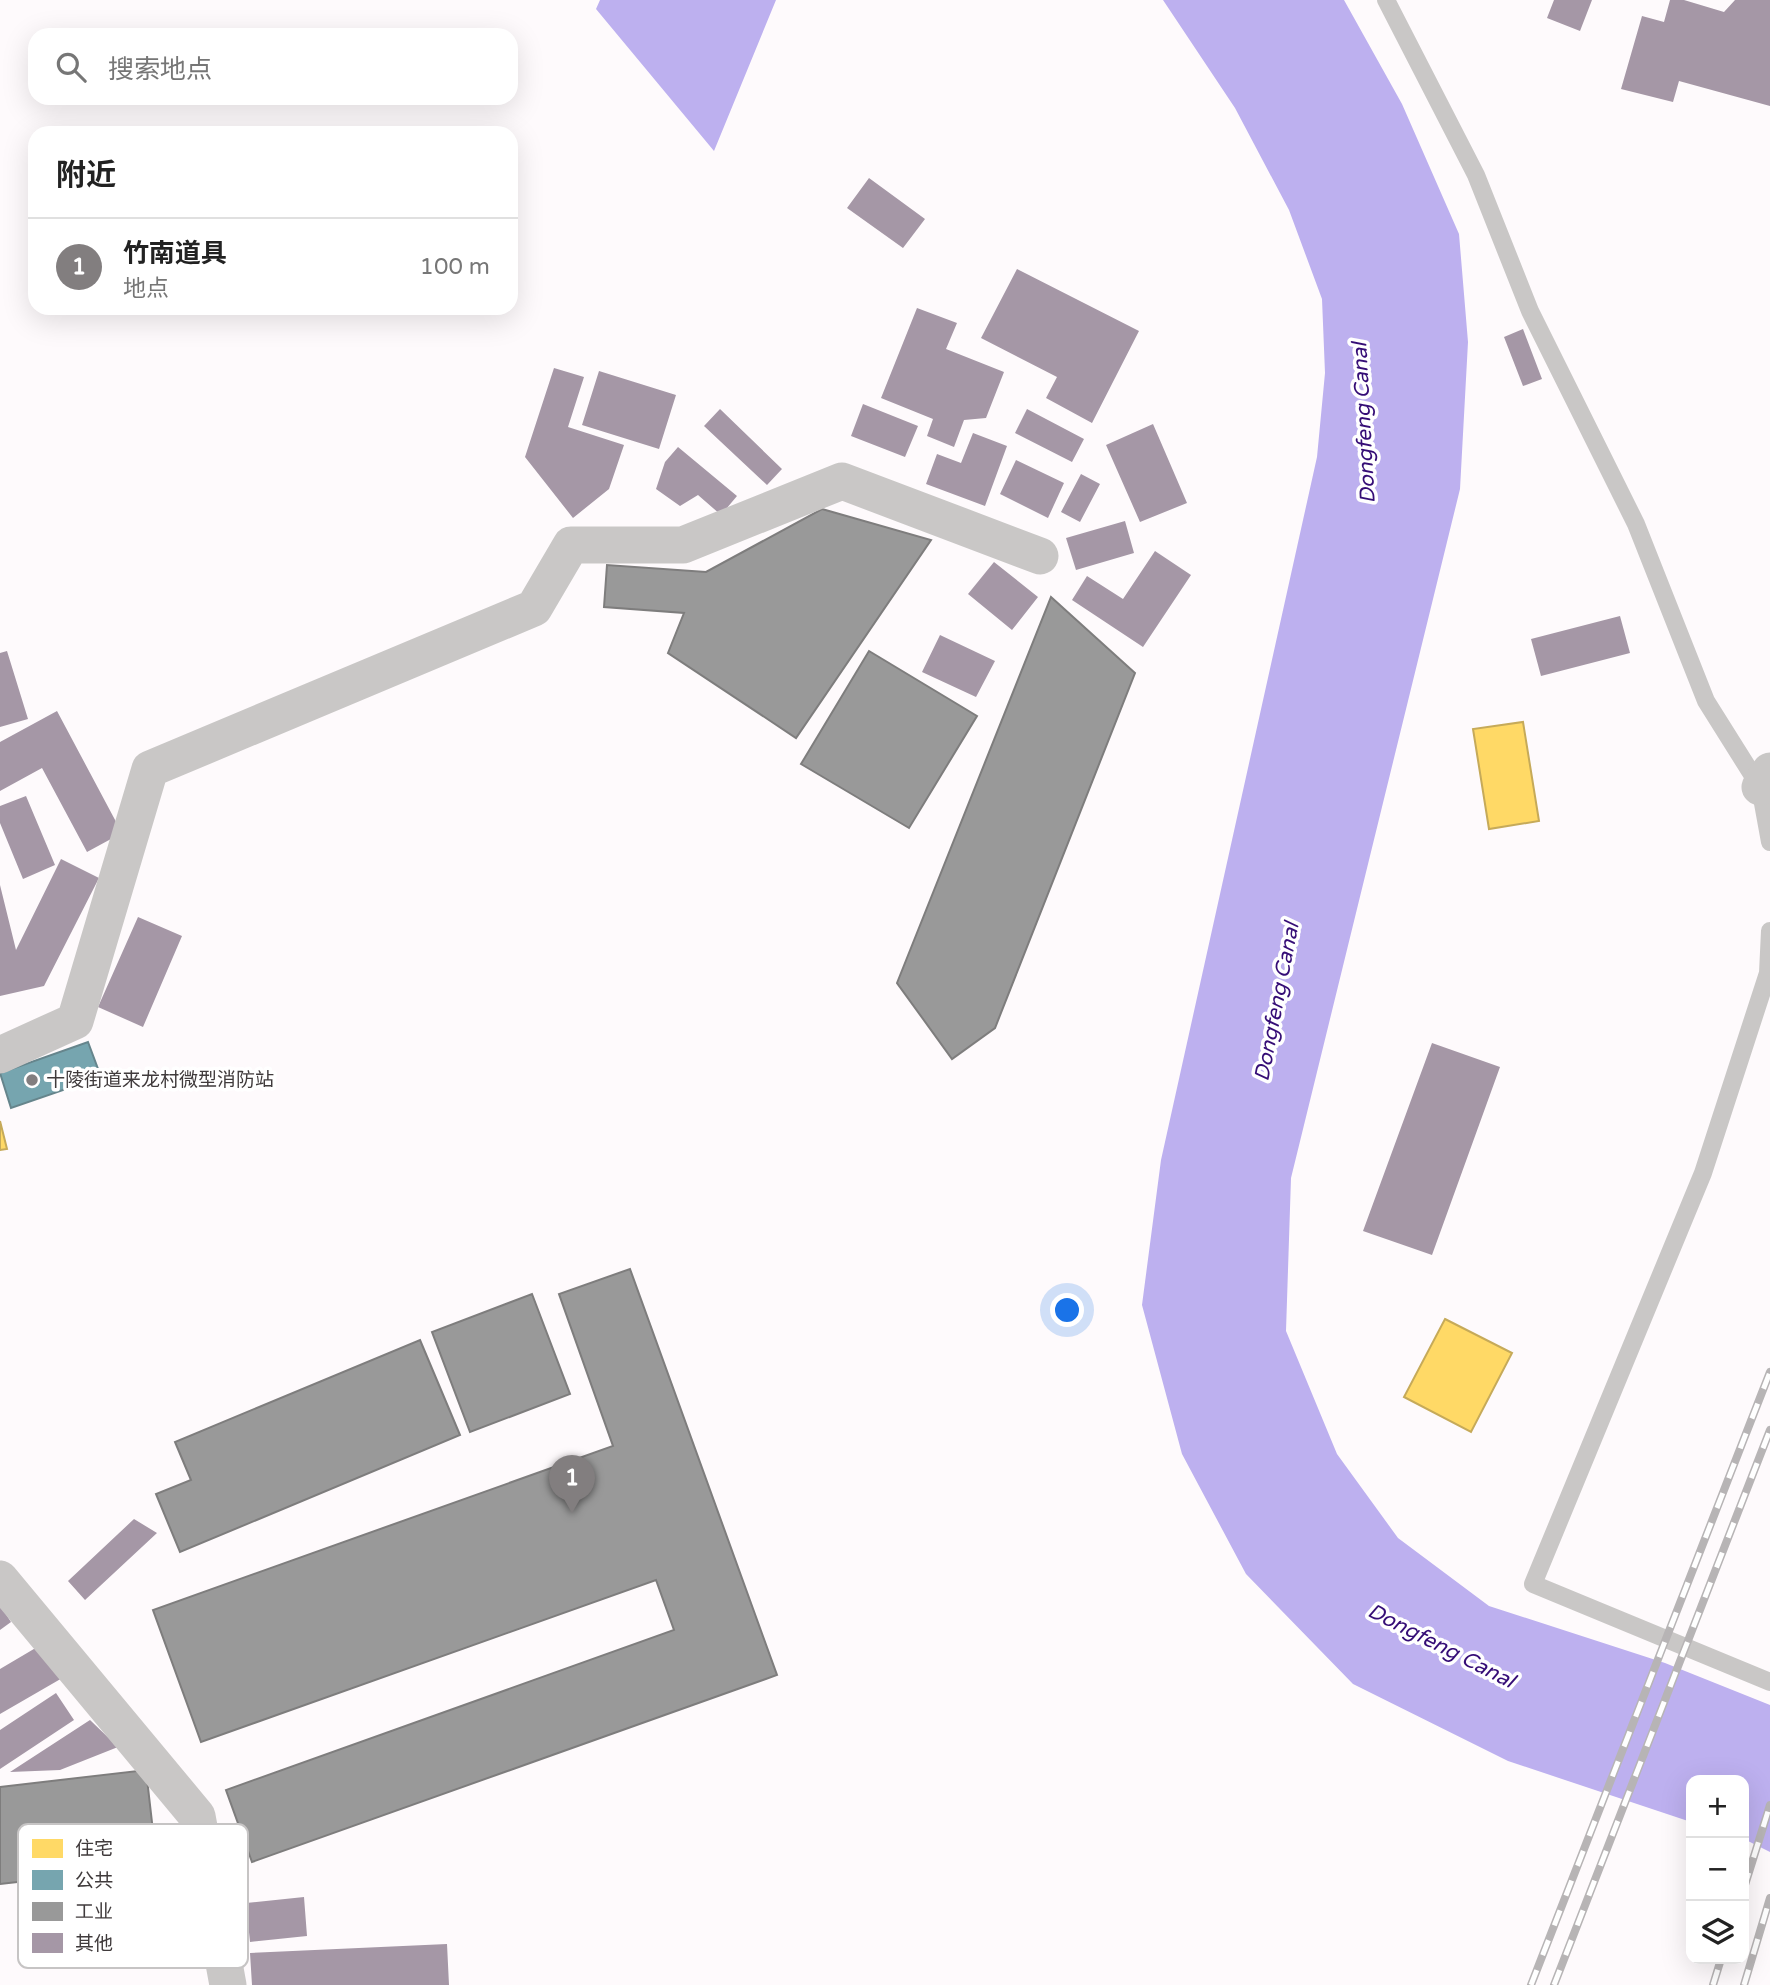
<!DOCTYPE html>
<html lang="zh">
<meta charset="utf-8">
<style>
:root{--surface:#fff;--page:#f2f2f2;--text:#222;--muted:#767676;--line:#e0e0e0;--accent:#827e7f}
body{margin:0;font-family:"Varela Round","Noto Sans SC",sans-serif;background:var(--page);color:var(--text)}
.controls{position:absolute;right:21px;bottom:21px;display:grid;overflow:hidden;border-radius:14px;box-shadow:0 7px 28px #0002}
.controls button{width:63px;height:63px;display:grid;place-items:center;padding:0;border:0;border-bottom:2px solid var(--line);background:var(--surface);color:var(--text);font:35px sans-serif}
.you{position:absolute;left:1068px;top:1311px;width:24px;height:24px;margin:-18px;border:5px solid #fff;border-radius:50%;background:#1a73e8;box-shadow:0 0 0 10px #1a73e833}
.badge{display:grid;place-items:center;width:46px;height:46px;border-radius:50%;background:var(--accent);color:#fff;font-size:23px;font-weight:700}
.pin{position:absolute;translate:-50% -58px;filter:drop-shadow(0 2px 4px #0008)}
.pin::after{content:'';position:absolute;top:37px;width:24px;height:21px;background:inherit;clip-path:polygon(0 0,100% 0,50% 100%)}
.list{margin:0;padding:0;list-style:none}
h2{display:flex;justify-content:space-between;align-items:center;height:91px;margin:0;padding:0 28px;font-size:30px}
h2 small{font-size:23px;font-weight:400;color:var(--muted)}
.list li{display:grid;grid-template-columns:46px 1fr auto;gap:21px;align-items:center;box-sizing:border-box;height:98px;padding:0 28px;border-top:2px solid var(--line)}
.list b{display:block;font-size:26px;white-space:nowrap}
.list p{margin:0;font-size:23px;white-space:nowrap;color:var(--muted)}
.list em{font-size:23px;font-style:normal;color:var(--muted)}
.icon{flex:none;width:38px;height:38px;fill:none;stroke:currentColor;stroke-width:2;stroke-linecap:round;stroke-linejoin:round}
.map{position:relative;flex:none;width:1770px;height:1985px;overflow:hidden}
.search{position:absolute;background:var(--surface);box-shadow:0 7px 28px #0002;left:28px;top:28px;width:490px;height:77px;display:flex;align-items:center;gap:18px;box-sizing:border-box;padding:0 24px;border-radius:21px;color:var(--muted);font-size:26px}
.panel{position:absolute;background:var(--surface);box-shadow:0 7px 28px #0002;left:28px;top:126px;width:490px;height:189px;border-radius:21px}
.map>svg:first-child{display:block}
.water{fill:#bdb0ef}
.homes{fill:#ffd966;stroke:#c6aa59;stroke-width:2}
.public{fill:#76a5af;stroke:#66858c;stroke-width:2}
.industry{fill:#999;stroke:#7e7d7d;stroke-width:2}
.building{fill:#a597a6}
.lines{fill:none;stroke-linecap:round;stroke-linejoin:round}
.service{stroke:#c9c7c6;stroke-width:18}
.minor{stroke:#c9c7c6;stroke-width:37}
.rail-casing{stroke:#b7b4b5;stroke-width:8}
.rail{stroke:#fff;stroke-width:5;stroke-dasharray:16;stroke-linecap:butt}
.poi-dot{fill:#827e7f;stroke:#fff;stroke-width:2.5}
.labels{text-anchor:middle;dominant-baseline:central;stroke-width:7;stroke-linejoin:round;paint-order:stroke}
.poi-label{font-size:19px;fill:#403b3c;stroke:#fff;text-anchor:start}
.water-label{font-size:21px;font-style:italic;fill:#350d76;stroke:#fff}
.key{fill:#fff;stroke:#c6c4c4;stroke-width:2}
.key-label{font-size:19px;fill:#403b3c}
</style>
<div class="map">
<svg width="1770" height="1985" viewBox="0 0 1770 1985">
<rect width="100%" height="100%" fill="#fefafc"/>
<!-- water -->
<path class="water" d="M600 0H776L714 151 596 9Z
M1163 0H1344L1402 104 1459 234 1468 342 1460 489 1291 1178 1286 1331 1337 1454 1398 1538 1489 1606 1665 1663 1770 1705V1852L1744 1839V1780H1691V1822L1508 1761 1353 1684 1246 1574 1182 1454 1142 1305 1161 1160 1317 457 1325 373 1322 299 1289 210 1235 108Z"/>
<!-- homes -->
<path class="homes" d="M1523 722 1539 821 1489 829 1473 729Z
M0 1121 7 1149 0 1150Z
M1445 1319 1512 1353 1471 1432 1404 1397Z"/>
<!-- public -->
<path class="public" d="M88 1042 101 1077 11 1108 0 1073Z"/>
<!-- industry -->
<path class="industry" d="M822 509 931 540 796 738 668 653 684 613 604 607 607 565 706 572Z
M1051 597 1135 673 995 1028 952 1059 897 983Z
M869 651 977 716 909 828 801 764Z
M630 1269 777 1675 252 1862 226 1790 674 1630 656 1580 201 1742 153 1610 613 1446 559 1294Z
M532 1294 570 1394 470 1432 432 1332Z
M420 1340 460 1435 180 1552 156 1494 191 1480 175 1442Z
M146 1770 157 1866 0 1884V1787Z"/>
<!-- building -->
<path class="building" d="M1554 0H1592L1580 31 1547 18Z
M1670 0H1684L1724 12 1735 0H1770V106L1679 81 1673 102 1621 89 1642 16 1664 22Z
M869 178 925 219 903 248 847 208Z
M1017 269 1139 331 1092 423 1046 398 1057 377 981 338Z
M917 308 957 323 946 349 1004 372 986 418 964 420 954 447 927 436 933 419 881 398Z
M1523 329 1542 379 1523 386 1504 337Z
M554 368 584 377 568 427 624 445 609 489 573 518 525 457Z
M599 371 676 395 659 449 582 425Z
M863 404 918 426 905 457 851 436Z
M720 409 782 469 767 485 704 426Z
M1027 409 1084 439 1072 462 1015 433Z
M1153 424 1187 503 1140 522 1106 445Z
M973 433 1007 446 985 506 926 484 937 454 961 463Z
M678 447 737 496 721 515 698 495 680 506 656 489 665 462Z
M1016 460 1064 483 1048 518 1000 494Z
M1081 474 1100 484 1080 522 1061 512Z
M1125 521 1134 553 1076 570 1066 538Z
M1155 551 1191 575 1143 647 1072 600 1087 576 1123 599Z
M994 562 1038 597 1012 630 968 594Z
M1620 616 1630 653 1541 676 1531 639Z
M940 635 995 661 976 697 922 672Z
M7 651 28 719 0 727V653Z
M57 711 122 833 87 852 42 768 0 791V742Z
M26 796 55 865 23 879 0 823V806Z
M61 859 99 878 44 986 0 996V885L16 950Z
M138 917 182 936 143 1027 98 1007Z
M1432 1043 1500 1067 1432 1255 1363 1231Z
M134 1519 157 1533 85 1600 68 1581Z
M0 1605 11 1622 0 1630Z
M44 1643 64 1677 0 1714V1669Z
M56 1693 74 1720 0 1769V1730Z
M90 1720 118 1747 60 1770 10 1772Z
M304 1897 307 1936 250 1942 246 1903Z
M447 1944 449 1985H252L250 1953Z"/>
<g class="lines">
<!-- service -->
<path class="service" d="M1386 0 1476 175 1530 311 1636 524 1706 701 1760 787 1770 842
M1770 931 1768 973 1703 1173 1533 1584 1770 1682"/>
<!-- minor -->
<path class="minor" d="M1760 787 1770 771
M0 1055 75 1021 150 769 534 608 571 545H683L842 481 1040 556
M0 1579 197 1816 228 1985"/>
<defs>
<path id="rail" d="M1744 1888 1770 1805
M1531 1985 1770 1372
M1554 1985 1770 1430
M1713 1985 1721 1959
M1744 1985 1770 1898"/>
</defs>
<!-- rail casing -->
<use href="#rail" class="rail-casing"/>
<!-- rail -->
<use href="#rail" class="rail"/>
</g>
<!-- markers -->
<circle class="poi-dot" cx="32" cy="1080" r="7"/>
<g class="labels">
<!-- poi labels -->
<g class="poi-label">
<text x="46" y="1080">十陵街道来龙村微型消防站</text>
</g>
<!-- water labels -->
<g class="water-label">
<text transform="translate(1364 423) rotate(-93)">Dongfeng Canal</text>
<text transform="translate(1277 1002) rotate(-79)">Dongfeng Canal</text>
<text transform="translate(1441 1646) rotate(27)">Dongfeng Canal</text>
</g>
</g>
<!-- legend -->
<rect x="18" y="1824" width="230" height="144" rx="10" class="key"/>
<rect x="32" y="1839" width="31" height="19" fill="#ffd966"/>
<rect x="32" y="1870" width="31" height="20" fill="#76a5af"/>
<rect x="32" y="1902" width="31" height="19" fill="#999"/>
<rect x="32" y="1933" width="31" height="20" fill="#a597a6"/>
<g class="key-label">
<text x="75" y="1855">住宅</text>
<text x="75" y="1887">公共</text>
<text x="75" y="1918">工业</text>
<text x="75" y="1950">其他</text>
</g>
</svg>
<div class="controls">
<button>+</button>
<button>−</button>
<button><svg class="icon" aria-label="layers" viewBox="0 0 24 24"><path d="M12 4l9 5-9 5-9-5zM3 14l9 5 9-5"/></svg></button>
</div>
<div class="you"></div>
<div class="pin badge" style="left:572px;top:1513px">1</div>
<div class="search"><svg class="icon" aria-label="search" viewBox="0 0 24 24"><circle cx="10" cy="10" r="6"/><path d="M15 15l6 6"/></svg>搜索地点</div>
<section class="panel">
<h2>附近<small></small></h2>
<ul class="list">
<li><span class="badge">1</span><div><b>竹南道具</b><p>地点</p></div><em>100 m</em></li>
</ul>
</section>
</div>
